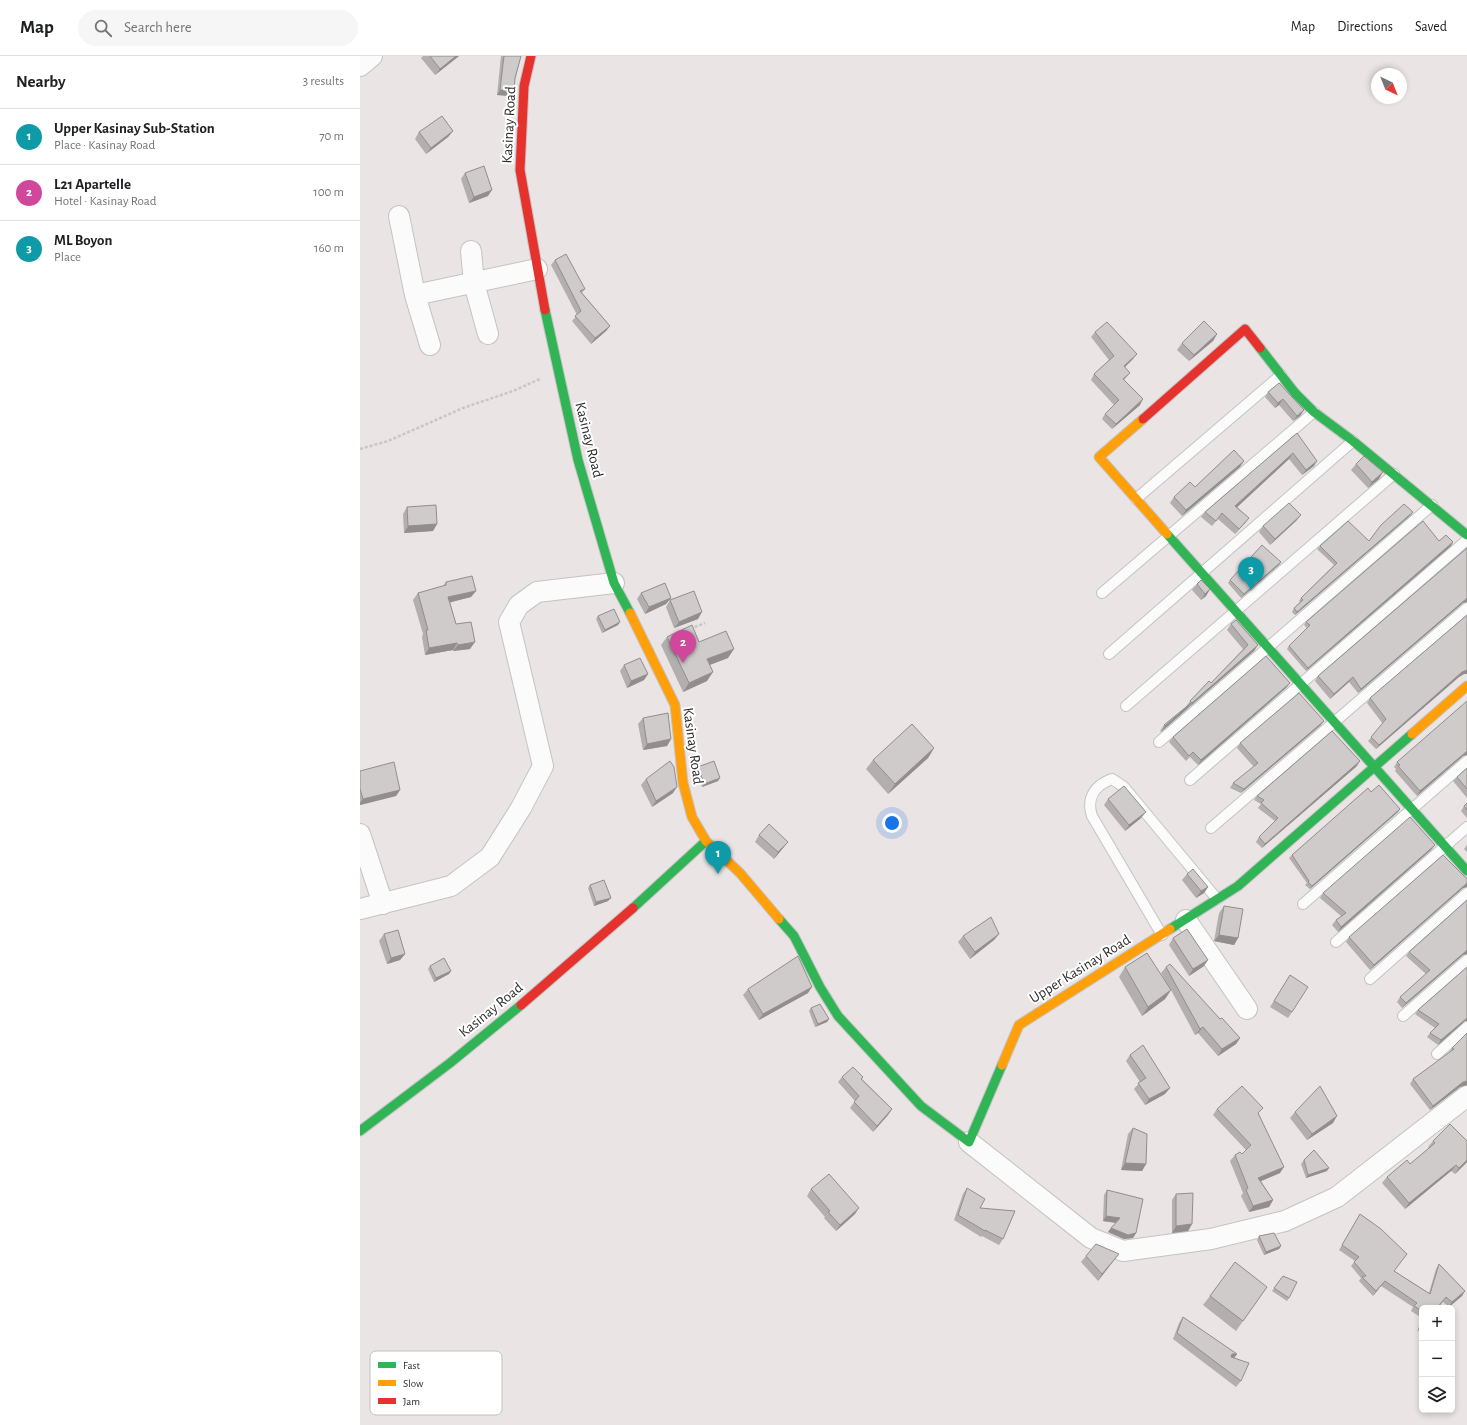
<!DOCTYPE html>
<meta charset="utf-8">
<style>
:root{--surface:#fff;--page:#f6f6f6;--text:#202124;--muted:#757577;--line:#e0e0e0;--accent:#111827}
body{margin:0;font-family:"Alegreya Sans",sans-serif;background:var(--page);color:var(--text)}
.controls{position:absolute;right:12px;bottom:12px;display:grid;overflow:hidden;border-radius:6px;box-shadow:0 2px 6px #0003}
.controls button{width:36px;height:36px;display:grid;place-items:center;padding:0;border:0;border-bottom:1px solid var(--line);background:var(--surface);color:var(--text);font:20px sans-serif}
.compass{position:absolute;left:1011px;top:12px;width:36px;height:36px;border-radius:50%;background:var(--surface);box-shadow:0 2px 6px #0003;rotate:137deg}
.you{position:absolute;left:532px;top:767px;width:14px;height:14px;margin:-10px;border:3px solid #fff;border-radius:50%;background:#1a73e8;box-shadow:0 0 0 6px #1a73e833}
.badge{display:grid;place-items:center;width:26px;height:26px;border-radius:50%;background:var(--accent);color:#fff;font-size:13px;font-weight:700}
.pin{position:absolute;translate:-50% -33px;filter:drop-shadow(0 1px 2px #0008)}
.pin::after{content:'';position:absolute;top:21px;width:14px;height:12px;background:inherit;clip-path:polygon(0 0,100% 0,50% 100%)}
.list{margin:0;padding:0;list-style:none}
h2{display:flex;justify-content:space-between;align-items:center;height:52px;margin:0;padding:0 16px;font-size:17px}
h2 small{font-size:13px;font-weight:400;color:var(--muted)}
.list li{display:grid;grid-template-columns:26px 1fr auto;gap:12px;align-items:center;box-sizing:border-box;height:56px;padding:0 16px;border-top:1px solid var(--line)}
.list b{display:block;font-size:15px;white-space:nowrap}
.list p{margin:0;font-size:13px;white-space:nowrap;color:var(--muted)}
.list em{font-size:13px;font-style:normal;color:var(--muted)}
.icon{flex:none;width:22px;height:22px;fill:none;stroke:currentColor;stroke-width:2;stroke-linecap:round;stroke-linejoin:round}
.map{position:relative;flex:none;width:1107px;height:1369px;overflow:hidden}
header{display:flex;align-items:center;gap:24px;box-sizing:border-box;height:56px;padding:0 20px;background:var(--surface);border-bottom:1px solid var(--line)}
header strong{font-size:19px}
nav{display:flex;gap:22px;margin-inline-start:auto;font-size:14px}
.search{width:280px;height:36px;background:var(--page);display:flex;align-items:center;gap:10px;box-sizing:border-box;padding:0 14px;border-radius:22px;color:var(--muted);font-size:15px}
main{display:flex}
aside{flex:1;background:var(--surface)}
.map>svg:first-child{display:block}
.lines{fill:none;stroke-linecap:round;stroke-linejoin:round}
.lane-casing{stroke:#c4c3c4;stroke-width:12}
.street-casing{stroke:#c4c3c4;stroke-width:22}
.fast-casing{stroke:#c4c3c4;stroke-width:11}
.slow-casing{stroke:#c4c3c4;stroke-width:11}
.jam-casing{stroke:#c4c3c4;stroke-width:11}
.path{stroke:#c7c7c7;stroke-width:2.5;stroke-dasharray:3 2;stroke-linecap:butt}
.lane{stroke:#fcfbfb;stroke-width:10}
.street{stroke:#fcfbfb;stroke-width:20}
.fast{stroke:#30b455;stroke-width:9}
.slow{stroke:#ff9f0a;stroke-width:9}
.jam{stroke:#e5322d;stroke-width:9}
.wall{fill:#b2afae}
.shaded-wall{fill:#918e8d}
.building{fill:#cfcbca;stroke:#918e8d}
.labels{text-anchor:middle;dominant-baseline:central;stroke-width:4;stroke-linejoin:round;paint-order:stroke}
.street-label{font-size:15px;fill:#2d2d2d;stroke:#fff}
.key{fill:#fff;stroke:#c0c0c0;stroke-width:1}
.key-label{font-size:11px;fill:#2d2d2d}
</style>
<header>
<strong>Map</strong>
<div class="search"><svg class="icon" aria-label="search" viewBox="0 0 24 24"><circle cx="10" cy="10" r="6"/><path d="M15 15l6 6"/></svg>Search here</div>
<nav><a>Map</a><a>Directions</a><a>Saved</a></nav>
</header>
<main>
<aside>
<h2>Nearby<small>3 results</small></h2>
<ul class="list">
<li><span class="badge" style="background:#0f9aa8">1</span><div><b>Upper Kasinay Sub-Station</b><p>Place · Kasinay Road</p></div><em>70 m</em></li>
<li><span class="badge" style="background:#d1479c">2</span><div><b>L21 Apartelle</b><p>Hotel · Kasinay Road</p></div><em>100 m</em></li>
<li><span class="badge" style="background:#0f9aa8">3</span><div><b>ML Boyon</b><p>Place</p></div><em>160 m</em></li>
</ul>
</aside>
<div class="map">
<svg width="1107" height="1369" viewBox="0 0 1107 1369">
<rect width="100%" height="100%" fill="#eae4e4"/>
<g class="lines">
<defs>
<path id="lane" d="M776 443 921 319
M742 537 954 356
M749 598 993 385
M766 650 1034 418
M799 686 1072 449
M830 724 1107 484
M851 772 1107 552
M943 848 1107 705
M802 879 732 760C726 742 735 729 752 723L764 731 857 843
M976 886 1107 771
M1010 923 1107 837
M1043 960 1107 904
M1077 998 1107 971"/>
<path id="street" d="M0 10 12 0
M39 160 55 239 70 289
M111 195 114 227 128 278
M55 239 177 213
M0 778 23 848
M0 853 91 830 130 801 161 752 183 710 149 566 159 549 177 536 254 527
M826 864 887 953
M609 1086 731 1182 763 1195 851 1183 925 1165 977 1141 1107 1040"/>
<path id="fast" d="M185 254 218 404 254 527 270 557
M900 292 935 337 954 356 993 385 1107 479
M807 478 1107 815
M273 852 346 785
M419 863 434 880 460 931 478 960 561 1050 609 1086 642 1009
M810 873 878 830 1052 678
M0 1075 90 1007 161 949"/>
<path id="slow" d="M783 363 739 401 807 478
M270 557 315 649 323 727 332 761 346 785 380 817 419 863
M1052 678 1107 630
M642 1009 659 969 810 873"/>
<path id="jam" d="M171 0 164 30 160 114 185 254
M783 363 885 273 900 292
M161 949 273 852"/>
</defs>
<!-- lane casing -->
<use href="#lane" class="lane-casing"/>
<!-- street casing -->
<use href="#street" class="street-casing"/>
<!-- fast casing -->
<use href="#fast" class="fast-casing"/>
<!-- slow casing -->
<use href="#slow" class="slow-casing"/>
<!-- jam casing -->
<use href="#jam" class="jam-casing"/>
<!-- path -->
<path class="path" d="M0 393 28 385 103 352 153 335 180 323
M330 573 345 567"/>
<!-- lane -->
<use href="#lane" class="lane"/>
<!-- street -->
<use href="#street" class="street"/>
<!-- fast -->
<use href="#fast" class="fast"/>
<!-- slow -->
<use href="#slow" class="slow"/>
<!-- jam -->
<use href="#jam" class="jam"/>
</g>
<!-- wall -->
<path class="wall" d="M63 0H99L75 19 61 2Z
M141 0H161L151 40 137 39Z
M93 75 88 81 66 98 55 83 59 76Z
M105 117 128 140 109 147 101 123Z
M195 204 225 233 222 237 250 270 246 275 231 288 212 265 217 259 191 209Z
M735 276 773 303 764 311 770 317 764 324 780 349 752 373 742 363 745 358 754 349 731 324 734 318 749 304 731 281Z
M857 278 853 285 829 305 817 294 822 287Z
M908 336 944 354 940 360 933 365 919 349 915 352 905 341Z
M937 377 954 410 942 419 929 403 877 451 889 462 885 467 875 478 858 463 852 470 841 461 845 456Z
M996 408 1019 423 1008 432 991 414Z
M880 411 822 460 810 447 814 441 835 431Z
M47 451 77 468 73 475 44 477 43 458Z
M1053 456 1051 459 935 559 932 556 934 552 940 546 939 545 941 542 974 509 957 493 960 490 1009 485Z
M941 459 936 465 910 489 899 476 903 470Z
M1079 485 1093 486 1091 490 946 615 927 593 929 590 947 572 944 569 946 566Z
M1107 492V546L1103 547 998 637 989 626 970 643 955 625 958 620Z
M921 506 919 509 881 542 868 527 870 524Z
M86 526 116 535 111 541 90 546 96 568 110 593 93 595V594L65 599 62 581 63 578 53 544 58 537 83 530Z
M837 528 850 533 846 540 841 544 832 534Z
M281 537 311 542 306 548 285 558 277 543Z
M310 544 338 563 314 572 306 551Z
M1107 559V618H1104L1099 621 1016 693 1008 685 1023 668 1007 647 1010 642Z
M238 560 258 569 242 577 236 563Z
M871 568 898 589 894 595 801 676 800 675 804 669 826 651 830 645 851 627 883 593 867 574Z
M307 581 339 586 368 602 350 609 347 625 323 636 301 589Z
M264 609 288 618 284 624 267 632 260 615Z
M927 631 838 709 830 701 826 705 809 686 813 681Z
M283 662 311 683 307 690 283 694 278 668Z
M961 669 881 737 870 732 873 727 894 711 877 692 880 687Z
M574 692 568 702 528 738 506 713 513 704Z
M1103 700 1057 740 1035 715 1036 713 1034 711 1037 706Z
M997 710 902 792 896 786 899 781 915 765 898 752 901 748 894 744 897 740Z
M338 711 358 725 342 731 336 715Z
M1107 712V742L1093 725 1097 721Z
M0 715 40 734 36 740 0 749Z
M286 723 313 737 292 751 281 729Z
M1011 736 1040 753 1038 756 950 833 945 829 947 827 929 802 932 799Z
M748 743 781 762 765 775 744 749Z
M1107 747V762L1101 755 1104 750Z
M399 779 428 786 423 792 414 803 395 786Z
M1075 789 1071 794 978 876 972 869 976 864 981 860 960 842 963 837Z
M1107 789V796L1104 793Z
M827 818 848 831 844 837 836 842 822 824Z
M1106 822H1107V831L1103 832 1010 914 986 886 989 881Z
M230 829 248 845 234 850 228 832Z
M1107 844V898L1103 899 1042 952 1037 946 1040 941 1066 918 1046 900 1049 896Z
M864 850 878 882 874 889 854 885 859 857Z
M24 878 45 898 40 904 27 908 19 885Z
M639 878 634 884 610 903 598 886 603 880Z
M813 882 844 910 829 920 809 889Z
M70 910 91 915 89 918 74 926 68 913Z
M765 911 806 926 801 917 806 911 880 982 876 988 858 1000 838 977 835 979 811 934 805 943 782 960 759 921Z
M1107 911V965H1105L1078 989 1067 981 1070 977 1075 972 1055 958 1058 954Z
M930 919 932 956 928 962 910 951Z
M388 933 448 937 399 964 383 939Z
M451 952 469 963 467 966 455 971 449 955Z
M1107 977V1029L1100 1031 1070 1054 1050 1028 1053 1023 1089 997 1092 992Z
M770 999 805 1038 785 1049 774 1033 780 1026 766 1005Z
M482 1021H503L502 1023 532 1053 528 1059 513 1076 490 1052 495 1045 478 1026Z
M857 1053 899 1058 920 1117 901 1125 913 1144 909 1151 889 1156 881 1140 883 1137 870 1105 875 1099 882 1098 886 1094 853 1059Z
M935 1056 973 1067 947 1084 930 1062Z
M773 1072 786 1108 782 1115 761 1114 768 1078Z
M1073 1085 1107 1106 1095 1118 1091 1115 1045 1153 1022 1127 1027 1121 1050 1108 1069 1092 1068 1091Z
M944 1104 967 1115 946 1122 941 1108Z
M607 1132 643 1183 639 1189 622 1180 621 1181 594 1164 603 1138Z
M451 1133 495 1158 476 1175 464 1162 465 1161 447 1140Z
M747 1134 776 1177 773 1182 764 1183 748 1176 756 1167 743 1165 744 1139Z
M816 1138 832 1168 828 1175 812 1177V1144Z
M1000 1158 1034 1215 1069 1237 1076 1213 1079 1208 1105 1235 1102 1240 1089 1251 1083 1246 1078 1252H1062V1271L1057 1276 1062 1262 1051 1255 1053 1251 1021 1230 1013 1240 999 1225 1001 1222 991 1210 995 1205 979 1194Z
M899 1180 921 1190 919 1193 904 1199 897 1184Z
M759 1198 738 1225 721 1206 726 1200Z
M923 1220 929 1242 927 1245 912 1235Z
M907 1231 876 1275 843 1249 850 1240Z
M823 1261 874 1302 881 1325 876 1331 813 1283 819 1267Z"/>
<!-- shaded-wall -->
<path class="shaded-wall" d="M96 0H99L75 19 80 13Z
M140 34 154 35 151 40 137 39Z
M93 75 88 81 66 98 71 92Z
M132 134 128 140 109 147 114 141Z
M250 270 246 275 231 288 235 282Z
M857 278 853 285 829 305 834 299Z
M777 298 773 303 760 316 764 310Z
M783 343 780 349 752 373 756 368Z
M923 343 919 349 915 352 918 347Z
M944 354 940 360 933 365 937 360Z
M933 397 929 403 872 456 875 450Z
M884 405 880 411 822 460 826 454Z
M957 405 954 410 942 419 946 414Z
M1023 416 1019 423 1008 432 1012 426Z
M1053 456 1051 459 935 559 937 556Z
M941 459 936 465 910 489 915 483Z
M889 462 885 467 875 478 879 473Z
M77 468 73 475 44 477 48 470Z
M1093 486 1091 490 946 615 948 612Z
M921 506 919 509 881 542 884 538Z
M850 533 846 540 841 544 845 538Z
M116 535 111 541 84 548 88 541Z
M311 542 306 548 285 558 289 551Z
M1107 542V546L1103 547 998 637 1001 633 1106 543Z
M342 556 338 563 314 572 319 566Z
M260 566 258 569 242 577 245 574Z
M115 586 110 593 93 595 98 589Z
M97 587 93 594 65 599 69 592Z
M898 589 894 595 828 652 832 647Z
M374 593 368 602 341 612 347 603Z
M1107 614V618H1104L1099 621 1016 693 1019 689 1102 616Z
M353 616 347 625 323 636 329 627Z
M288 618 284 624 267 632 271 625Z
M993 621 989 626 970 643 974 638Z
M930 627 927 631 838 709 841 704Z
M831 647 827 653 801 676 805 670Z
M964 665 961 669 881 737 884 733Z
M311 683 307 690 283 694 287 688Z
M574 692 568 702 528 738 535 728Z
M1107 695V699L1103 700 1057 740 1060 735 1106 696Z
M1000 705 997 710 902 792 905 788Z
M360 722 358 725 342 731 344 728Z
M317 731 313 737 292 751 296 745Z
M40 734 36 740 0 749V747L3 743Z
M1040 753 1038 756 950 833 952 830Z
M786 756 781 762 765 775 769 769Z
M428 786 423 792 414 803 418 796Z
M1075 789 1071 794 978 876 981 871Z
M1107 827V831L1103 832 1010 914 1014 909 1106 828Z
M848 831 844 837 836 842 841 835Z
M251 842 248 845 234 850 236 846Z
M639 878 634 884 610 903 615 896Z
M859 879 878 882 874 889 854 885Z
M1107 894V898L1103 899 1042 952 1046 947 1106 895Z
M45 898 40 904 27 908 31 902Z
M848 904 844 910 829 920 833 913Z
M91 915 89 918 74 926 76 922Z
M452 931 448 937 399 964 403 958Z
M811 934 805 943 782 960 788 951Z
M1107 962V965H1105L1078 989 1081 984Z
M469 963 467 966 455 971 458 968Z
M843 971 838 977 835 979 840 973Z
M880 982 876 988 858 1000 862 993Z
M1107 1025V1029L1100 1031 1070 1054 1073 1050 1103 1026Z
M810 1032 805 1038 785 1049 789 1043Z
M532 1053 528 1059 513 1076 517 1070Z
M977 1060 973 1067 947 1084 952 1078Z
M1107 1104V1106L1095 1118 1099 1112Z
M765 1107 786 1108 782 1115 761 1114Z
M1096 1109 1091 1115 1045 1153 1049 1147Z
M924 1111 920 1117 894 1128 898 1122Z
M969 1112 967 1115 946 1122 948 1119Z
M913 1144 909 1151 889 1156 893 1150Z
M499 1152 495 1158 476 1175 480 1169Z
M746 1160 760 1162 757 1167 743 1165Z
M832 1168 828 1175 812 1177 816 1170Z
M751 1172 776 1177 773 1182 764 1183 748 1176Z
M921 1190 919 1193 904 1199 906 1196Z
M759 1198 754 1204 738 1225 742 1218Z
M1025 1225 1013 1240 1016 1235Z
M1105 1235 1102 1240 1089 1251 1092 1246Z
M872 1298H877L873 1304H868Z"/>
<!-- building -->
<path class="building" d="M70 0H96L80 13Z
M144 0H161L155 22 154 35 140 34Z
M82 60 93 75 71 92 59 76Z
M124 110 132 134 114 141 105 117Z
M206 198 225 233 220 235 250 270 235 282 215 260 221 255 195 204Z
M844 265 857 278 834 299 822 287Z
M747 266 777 298 764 310 770 317 763 323 783 343 756 368 745 358 759 344 734 318 754 300 735 276Z
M919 327 944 354 937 360 923 343 918 347 908 336Z
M937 377 957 405 946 414 933 397 875 450 889 462 879 473 862 457 856 465 845 456Z
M874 394 884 405 826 454 814 441 830 426 835 431Z
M1004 400 1023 416 1012 426 996 408Z
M929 447 941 459 915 483 903 470Z
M1044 448 1053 456 937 556 934 552 943 544 941 542 977 507 960 490 988 465 1009 485 1021 469Z
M76 449 77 468 48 470 47 451Z
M1063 465 1079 485 1086 479 1093 486 948 612 929 590 950 569 946 566Z
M902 489 921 506 884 538 870 524Z
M1107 492V542L1106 543 1001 633 993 621 974 638 958 620Z
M112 520 116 535 88 541 96 568 111 566 115 586 98 589 97 587 69 592 66 574H68L58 537 86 529V526Z
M841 524 850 533 845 538 837 528Z
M305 527 311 542 289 551 281 537Z
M334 535 342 556 319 566 310 544Z
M254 553 260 566 245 574 238 560Z
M1107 559V614L1102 616 1019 689 1011 681 1026 663 1010 642Z
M876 564 898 589 832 647 830 645 849 625 851 627 888 589 871 568Z
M332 569 339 586 366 575 374 593 347 603 353 616 329 627 307 581Z
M906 600 930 627 841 704 833 696 829 700 813 681Z
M280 602 288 618 271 625 264 609Z
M939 637 964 665 884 733 873 727 898 707 880 687Z
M1107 645V695L1106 696 1060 735 1038 710 1040 709 1037 706Z
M831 647 805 670 804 669Z
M308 657 311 683 287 688 283 662Z
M552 668 574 692 535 728 513 704Z
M972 675 1000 705 905 788 899 781 918 762 901 747 904 744 897 740Z
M310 705 314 711 317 731 296 745 286 723Z
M354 705 360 722 344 728 338 711Z
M34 706 40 734 3 743 0 733V715Z
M1107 712V733L1097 721Z
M1019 729 1040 753 952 830 948 826 949 825 932 799 1008 732 1011 736Z
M764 730 786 756 769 769 748 743Z
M1107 747V754L1104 750Z
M1050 761 1075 789 981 871 976 864 986 857 963 837Z
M409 768 428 786 418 796 399 779Z
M1083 799 1106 822H1107V827L1106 828 1014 909 989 881Z
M833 813 848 831 841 835 827 818Z
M244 824 251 842 236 846 230 829Z
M1107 844V894L1106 895 1046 947 1040 941 1070 914 1049 896Z
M864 850 883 853 878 882 859 879Z
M631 861 639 878 615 896 603 880Z
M827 873 848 904 833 913 813 882Z
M38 874 45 898 31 902 24 878Z
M787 897 811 934 788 951 765 911Z
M438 900 452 931 403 958 388 933Z
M84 902 91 915 76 922 70 910Z
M810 908 860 963 862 962 880 982 862 993 843 971 840 973 806 911Z
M1107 911V962L1081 984 1070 977 1079 968 1058 954Z
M930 919 948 931 932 956 914 945Z
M460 948 469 963 458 968 451 952Z
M1107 977V1025L1103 1026 1073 1050 1053 1023 1094 993 1092 992Z
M783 989 810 1032 789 1043 778 1027 786 1022 770 999Z
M493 1011 503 1021 501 1023 532 1053 517 1070 494 1046 499 1040 482 1021Z
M882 1030 903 1052 898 1057 924 1111 898 1122 913 1144 893 1150 886 1134 888 1132 875 1099 880 1096 882 1098 891 1089 857 1053Z
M960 1030 977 1060 952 1078 935 1056Z
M1090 1068 1107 1085V1104L1099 1112 1096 1109 1049 1147 1027 1121 1047 1104 1050 1108 1075 1087 1073 1085Z
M773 1072 787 1078 786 1108 765 1107Z
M954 1094 969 1112 948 1119 944 1104Z
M469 1118 499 1152 480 1169 468 1156 470 1155 451 1133Z
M607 1132 625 1143 620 1152 655 1155 643 1183 625 1174V1175L598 1159Z
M747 1134 783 1143 776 1177 768 1179 751 1172 760 1162 746 1160Z
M833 1137 832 1168 816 1170V1138Z
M1000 1158 1021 1173 1047 1198 1034 1215 1070 1238 1079 1208 1105 1235 1092 1246 1086 1241 1077 1252H1062V1255L1054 1250 1057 1247 1025 1225 1016 1235 1002 1221 1006 1220 994 1206 999 1201 982 1189Z
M914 1177 921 1190 906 1196 899 1180Z
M736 1188 759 1198 742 1218 726 1200Z
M875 1206 907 1231 883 1265 850 1240Z
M923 1220 937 1226 929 1242 914 1232Z
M823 1261 877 1298H872L871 1301 889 1307 881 1325 817 1277Z"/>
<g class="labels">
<!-- street labels -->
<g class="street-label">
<text transform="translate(149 69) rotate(-87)">Kasinay Road</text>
<text transform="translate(229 384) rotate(76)">Kasinay Road</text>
<text transform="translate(333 690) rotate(82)">Kasinay Road</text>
<text transform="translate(720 913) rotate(-32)">Upper Kasinay Road</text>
<text transform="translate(131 954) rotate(-39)">Kasinay Road</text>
</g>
</g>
<!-- legend -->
<rect x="10" y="1295" width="132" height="64" rx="6" class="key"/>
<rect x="18" y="1306" width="18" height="6" fill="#30b455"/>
<rect x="18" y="1324" width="18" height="6" fill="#ff9f0a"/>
<rect x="18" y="1342" width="18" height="6" fill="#e5322d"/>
<g class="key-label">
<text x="43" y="1313">Fast</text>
<text x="43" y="1331">Slow</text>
<text x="43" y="1349">Jam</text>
</g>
</svg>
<div class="controls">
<button>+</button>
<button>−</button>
<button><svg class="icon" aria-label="layers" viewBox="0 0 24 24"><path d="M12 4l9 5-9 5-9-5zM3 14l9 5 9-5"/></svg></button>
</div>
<svg class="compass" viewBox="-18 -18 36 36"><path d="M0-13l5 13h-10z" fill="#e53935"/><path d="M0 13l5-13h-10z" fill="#757577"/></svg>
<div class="you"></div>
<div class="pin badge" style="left:358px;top:818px;background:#0f9aa8">1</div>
<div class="pin badge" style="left:323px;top:607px;background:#d1479c">2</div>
<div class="pin badge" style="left:891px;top:534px;background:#0f9aa8">3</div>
</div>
</main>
